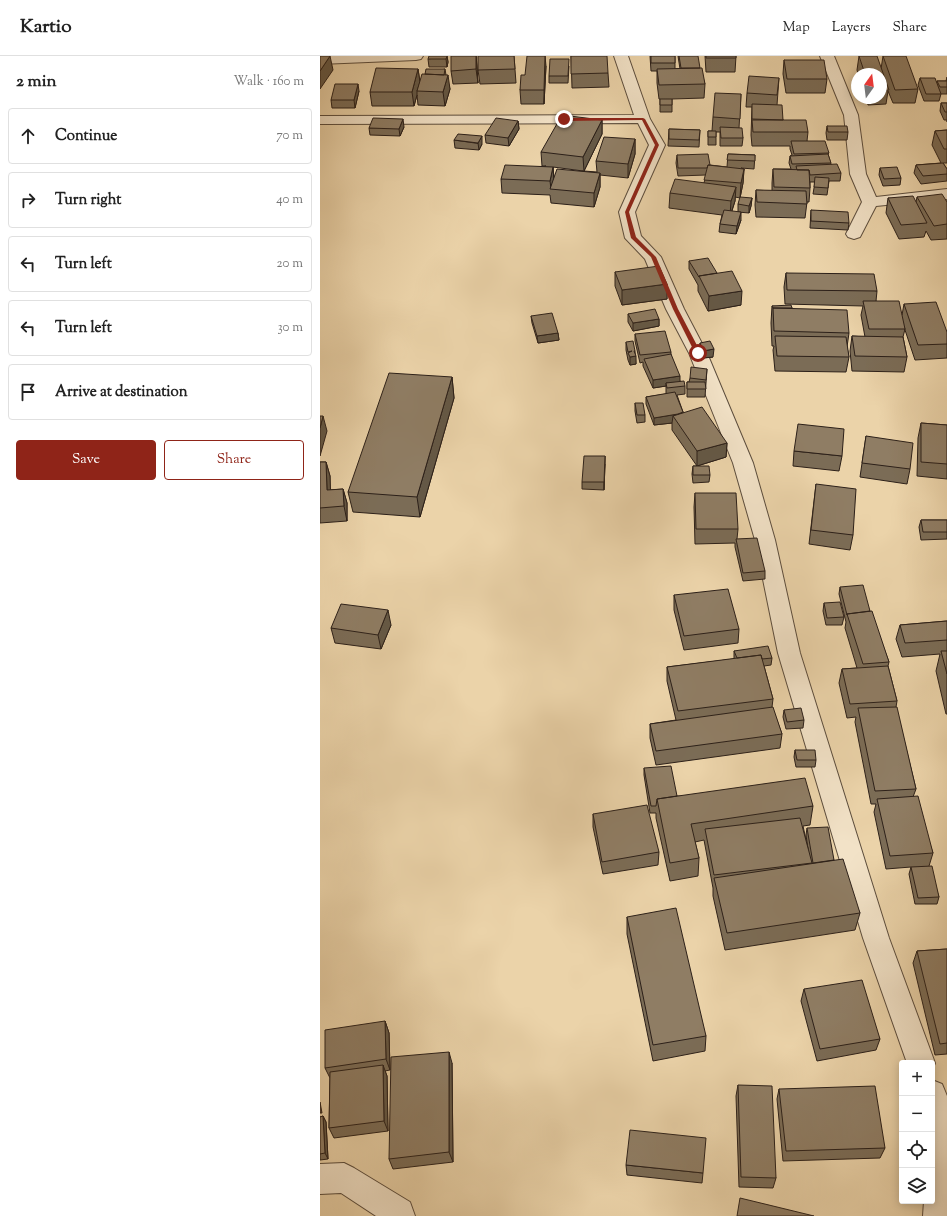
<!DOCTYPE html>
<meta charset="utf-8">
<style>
:root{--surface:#fff;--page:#f2f2f2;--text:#222;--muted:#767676;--line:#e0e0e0;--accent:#8f2418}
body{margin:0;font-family:"Sorts Mill Goudy",serif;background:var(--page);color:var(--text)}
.controls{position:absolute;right:12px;bottom:12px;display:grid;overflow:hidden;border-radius:4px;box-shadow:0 2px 10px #0003}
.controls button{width:36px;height:36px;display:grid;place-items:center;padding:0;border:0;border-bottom:1px solid var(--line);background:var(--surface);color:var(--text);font:20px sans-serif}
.compass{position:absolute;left:531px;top:12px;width:36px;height:36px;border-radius:50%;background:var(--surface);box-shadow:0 2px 10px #0003;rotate:14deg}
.stop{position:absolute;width:12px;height:12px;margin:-9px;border:3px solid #8f2418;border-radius:50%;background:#fff}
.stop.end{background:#8f2418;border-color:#fff;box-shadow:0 1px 4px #0008}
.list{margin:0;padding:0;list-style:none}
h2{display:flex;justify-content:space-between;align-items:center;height:52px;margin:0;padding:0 16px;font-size:17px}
h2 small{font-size:13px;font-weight:400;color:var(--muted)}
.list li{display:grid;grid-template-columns:26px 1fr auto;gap:12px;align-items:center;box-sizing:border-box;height:56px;margin:0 8px 8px;padding:0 8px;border:1px solid var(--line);border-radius:4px}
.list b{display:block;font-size:15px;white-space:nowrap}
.list em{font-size:13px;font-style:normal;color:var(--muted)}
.actions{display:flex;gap:8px;padding:12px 16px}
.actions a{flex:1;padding:9px 0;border:1px solid var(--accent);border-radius:4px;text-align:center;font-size:14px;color:var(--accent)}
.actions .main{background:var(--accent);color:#fff}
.icon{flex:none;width:22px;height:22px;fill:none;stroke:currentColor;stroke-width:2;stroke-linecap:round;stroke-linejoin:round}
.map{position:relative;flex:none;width:627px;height:1160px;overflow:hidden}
header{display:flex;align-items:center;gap:24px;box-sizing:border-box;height:56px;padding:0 20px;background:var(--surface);border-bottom:1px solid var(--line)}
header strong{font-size:19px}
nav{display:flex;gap:22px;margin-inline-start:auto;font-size:14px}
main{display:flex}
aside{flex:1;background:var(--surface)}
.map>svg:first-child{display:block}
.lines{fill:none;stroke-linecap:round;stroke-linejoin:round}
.minor-casing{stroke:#5c4d3d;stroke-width:2}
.minor{fill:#f2e2c7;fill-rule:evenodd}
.wall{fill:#7b6c56;stroke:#2c2019;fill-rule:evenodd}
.shaded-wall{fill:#645846;stroke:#2c2019}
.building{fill:#8f7d64;stroke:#2c2019}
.route{fill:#8f2418}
</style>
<header>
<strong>Kartio</strong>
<nav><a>Map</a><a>Layers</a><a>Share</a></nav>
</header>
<main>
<aside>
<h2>2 min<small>Walk · 160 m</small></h2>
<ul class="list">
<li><svg class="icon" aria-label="ahead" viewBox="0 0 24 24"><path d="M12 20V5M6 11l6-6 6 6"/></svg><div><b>Continue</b></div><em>70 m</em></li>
<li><svg class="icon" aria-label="right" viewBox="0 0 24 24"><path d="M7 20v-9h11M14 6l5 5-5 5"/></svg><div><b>Turn right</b></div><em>40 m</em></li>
<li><svg class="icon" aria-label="left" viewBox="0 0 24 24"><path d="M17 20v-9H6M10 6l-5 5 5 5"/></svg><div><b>Turn left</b></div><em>20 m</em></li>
<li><svg class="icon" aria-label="left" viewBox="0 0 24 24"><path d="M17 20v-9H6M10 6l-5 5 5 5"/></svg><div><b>Turn left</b></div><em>30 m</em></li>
<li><svg class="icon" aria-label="arrive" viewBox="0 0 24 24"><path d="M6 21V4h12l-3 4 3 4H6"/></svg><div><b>Arrive at destination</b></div></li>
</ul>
<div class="actions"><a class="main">Save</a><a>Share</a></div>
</aside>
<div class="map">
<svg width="627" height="1160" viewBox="0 0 627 1160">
<rect width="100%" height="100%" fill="#ebd3a9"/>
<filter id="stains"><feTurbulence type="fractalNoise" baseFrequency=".005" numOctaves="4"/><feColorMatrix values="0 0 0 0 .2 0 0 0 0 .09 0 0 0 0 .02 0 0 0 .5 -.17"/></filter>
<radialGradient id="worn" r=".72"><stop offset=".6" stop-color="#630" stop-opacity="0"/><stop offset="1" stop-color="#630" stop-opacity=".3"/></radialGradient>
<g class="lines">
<defs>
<path id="minor" d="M0 0H103L101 3 96 4 0 8Z
M294 0H308L330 63 345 89 315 156 321 180 341 201 364 253 387 297 433 407 455 484 480 597 569 882 615 1007 612 1014V1007H587L543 882 458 597 435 484 413 407 369 297 346 253 325 203 305 182 299 156 329 89 318 67 0 68V60L314 59Z
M500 0H514L538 59 546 118 556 141 627 133V143L556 150 540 181 534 183 528 181 526 178 542 146 530 118 524 59Z
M612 1024 622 1028 627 1040V1160H603L604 1145H612Z
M24 1107 34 1112 90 1146 95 1160H56L21 1137 0 1138V1108Z"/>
</defs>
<!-- minor casing -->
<use href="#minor" class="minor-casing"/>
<!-- minor -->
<use href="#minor" class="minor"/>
</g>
<!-- wall -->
<path class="wall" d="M127 0 128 6 127 11H109L108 3Z
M156 0 158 27 133 28 131 15Z
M194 0 196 27 160 28 158 14Z
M251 0 288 17 289 31 252 32Z
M330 0H355V13H360L358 0H359L380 12 385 28 384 42 352 43V56H340V43H339L337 27V15H331Z
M385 0H416L415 16H386Z
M539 0 561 13 563 0 598 33 595 47H573L568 35 566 48 548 49 546 42H561V18H538L537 14Z
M464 4 507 23 505 37H466L463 18Z
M226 10 224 48H201L200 34 205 19Z
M249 10 248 27H229V20Z
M98 13 100 26 105 18 125 13 126 19 130 33 125 50 98 49 97 39 94 50H52L50 36Z
M627 21V38H621L619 45H604L598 29 600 22 617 27V25H626Z
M459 22 457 49 463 64 488 76 487 85 509 97 508 98 511 108 521 117 520 125H509L507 139 493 138 495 126H490V132L489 146H487L485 162 436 161 435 149 436 134 452 135V127L453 113H471L469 107 470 100 472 99 470 93V90H432L431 79 432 51H426L427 37Z
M39 35 35 52H12L11 44Z
M421 38 419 72 423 82 422 90H400V76H396V89H388V75H392L393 61Z
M621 47H627V66V64H624L620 55Z
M282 64V78L264 115 277 116 276 105 315 83V98L308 122 280 119V131L274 151 231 147 230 139 182 137 181 123 226 110H222L221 96ZM233 111 263 115 234 122Z
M198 65 199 73 189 90 166 87 165 79Z
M507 70 528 76 527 84H507L506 77Z
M84 71 80 80 50 79 49 72Z
M349 73 380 74 379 91 348 90Z
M627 74V107H623L627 113V125L601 128 594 117 596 109 621 107 612 89 615 75Z
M134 84 162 88 159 94 135 92Z
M408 98 435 99 434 113 421 112 424 113 423 127 420 142 415 141V145L412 155 421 164 416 178 399 176 400 168 402 159 349 152 350 137 384 127 386 119 358 120 356 107 357 99 390 109 407 111Z
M560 112 581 122 580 129 563 130 559 119Z
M597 141 627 145V183L611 184 606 175 604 181 579 183 566 157 568 142 596 146Z
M432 142 431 150 429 157 418 156V148Z
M491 154 529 167 528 174 490 172Z
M369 205 397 217 421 249 388 255 378 235V229L369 213Z
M295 216 347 228V243L302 249 295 230Z
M466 217 557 235 556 245 582 259 584 248 627 276V302L595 304 584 271 585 273 583 281 587 301 584 316 532 315 530 295 532 280 545 281 541 259 543 250 465 248 464 231Z
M452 250 472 252 529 277 527 291 529 301 526 316 455 315 453 294 454 290H452L451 267Z
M308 258 339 263V270L313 275 308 266Z
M211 260 238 277 239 284 218 287 212 267Z
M315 278 351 296V299L360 325 365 330V338L357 339 363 356 407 387 406 401 377 410 390 419 389 426 373 427 372 418 373 410H377L352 374V367L334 369 326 348V341L346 338V330L333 332 323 310V306L320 307 315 285Z
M306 286 315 295 316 308 310 309 308 304 306 294Z
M380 287 393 301 383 302 379 294Z
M387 313 385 341H367V326H369L370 322Z
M132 321 134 342 100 461 33 456 28 436Z
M315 347 325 359V366L317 367 315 355Z
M601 367 627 369V423L597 420 598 382Z
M546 380 590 413 587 428 540 421Z
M474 395 522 400 519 415 473 410Z
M0 406H6L10 420V434L23 433 27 447V465L0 467Z
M285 408 284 434 262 433V426Z
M496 428 533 479 530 494 489 488Z
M375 437 418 473 417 483 445 515V523L423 525 415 491V487L375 488 374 451Z
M601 464H627V483L601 484 599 471Z
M520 531 550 555 569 606 568 610 577 645 576 651 596 733 593 741 613 797 609 810 619 841 617 848H595L589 818 591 811 566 813 554 756 556 748H551L535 666 536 661 527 662 519 627 522 613 537 612 525 572 526 566 519 538Z
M354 539 419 573 418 587 364 594 354 554Z
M504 547 524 561 522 569H506L503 555Z
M627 565V658H626L616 615 620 598 582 601 576 583 580 569Z
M71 569 61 593 15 587 11 572Z
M414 595 452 602 451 609 444 610 453 643 452 651 462 678 460 692 336 709 330 682V668L356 664 347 625V611L414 603Z
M464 654 484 664 483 672 466 673 463 661Z
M475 694 496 704 495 711H476L474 701Z
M324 712 357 740 493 750 490 769 483 770 488 793 486 779 487 772 514 804 540 857 535 874 405 894 393 840V832L384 784 375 786 379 802 378 820 350 825 336 762V757H330L324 719Z
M273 758 339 796 338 809 283 818 273 771Z
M307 861 386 980 385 995 333 1005 307 878Z
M627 893V998L615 999 593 907 597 895Z
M484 933 560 983 556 994 497 1005 481 945Z
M65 965 69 977 70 1014 65 1015 67 1020 68 1075 14 1082 9 1072 10 1022 5 1012Z
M132 1007 133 1106 73 1113 69 1103Z
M418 1029 456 1122 453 1132 419 1131 416 1040Z
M459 1033 565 1092 560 1102 463 1105 457 1043Z
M3 1060 6 1066 8 1103 0 1104V1061Z
M306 1109 383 1117 382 1127 307 1119Z"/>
<!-- shaded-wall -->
<path class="shaded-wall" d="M10 0 13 14 0 33V15Z
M127 0 128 6 127 11 126 3Z
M156 0 157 9 158 27 156 13Z
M225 0 226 10 224 48V34Z
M98 13 100 26 97 35V39L94 50 92 36Z
M128 19 130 33 125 50 123 36Z
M38 28 39 35 35 52 34 44Z
M83 63 84 71 80 80 79 73Z
M282 64V78L264 115 263 101Z
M198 65 199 73 189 90 188 82Z
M162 80V88L159 94 158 87Z
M315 83V98L308 122V108Z
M233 111 234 125 231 133 230 125Z
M424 113 423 127 420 142 421 127Z
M280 117V131L274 151V137Z
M416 131 415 145 410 160 411 145Z
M432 142 431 150 429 157V150Z
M421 156V164L416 178 417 170Z
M347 228V243L302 249V234Z
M422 235 421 249 388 255 389 240Z
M339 263V270L313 275V267Z
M238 277 239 284 218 287 217 280Z
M394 293 393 301 383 302V295Z
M316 300V308L310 309V301Z
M360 320V327H346V330L333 332V324Z
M132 321 134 342 100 461 97 441Z
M364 357 353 360 352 367 334 369V362Z
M3 360 7 375 0 400V372Z
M407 387 406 401 377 410V395Z
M285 400V408L284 434V426Z
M6 406 10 420 11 449 7 434Z
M23 433 27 447V465L24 450Z
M68 554 71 569 61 593 58 579Z
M65 965 69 977 70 1014 66 1003Z
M129 996 132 1007 133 1106 129 1096Z
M63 1009 67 1020 68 1075 64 1065Z
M0 1046 2 1057H0Z
M3 1060 6 1066 8 1103 5 1097Z"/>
<!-- building -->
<path class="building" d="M0 0H10L0 15Z
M109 0H127L126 3H108Z
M131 0H156V13L131 15Z
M158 0H194L195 13 158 14Z
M207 0H225L224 34H200L201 19H205Z
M251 0H287L288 17 251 18Z
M331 0H355V7H331Z
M359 0H378L380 12H361Z
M386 0H416V2H386Z
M539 0H557L569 34 561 35V18H545Z
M563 0H586L598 33 575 34Z
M230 3H249L248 20H229Z
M464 4H504L507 23H467Z
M56 12 98 13 92 36H50Z
M382 12 385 28 339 29 337 13Z
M106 13H125L124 19 105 18Z
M102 18 128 19 123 36 97 35Z
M429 20 459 22 457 39 427 37Z
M600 22H615L621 38H606Z
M617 25H627V31H620Z
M15 28H38L34 44H11Z
M395 37 421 38 420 63 393 61Z
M340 43H352V49H340Z
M621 47H627V56H625Z
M432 48 462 49 463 64 432 63Z
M242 59 282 64 263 101 221 96Z
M53 62 83 63 79 73 49 72Z
M176 62 198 65 188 82 165 79Z
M432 64H486L488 76H433Z
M507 70H527L528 76H508Z
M400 71 422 72 423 82H401Z
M349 73 380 74 379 84 349 83Z
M627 74V93H624L615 75Z
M388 75H396V81H388Z
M138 78 162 80 158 87 134 84Z
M284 81 315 83 308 108 276 105Z
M471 85H505L509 97 474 98Z
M388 98 390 109H388L387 112H358L357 99Z
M408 98 435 99V105L407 104Z
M508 98 511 107 472 108 470 100Z
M623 107 627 113V118L603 120 596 109Z
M517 108 521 117 490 119 489 114H477L476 110Z
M185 109 233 111 230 125 181 123Z
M388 109 424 113 421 127 384 124Z
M577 111 581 122 564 123 560 112Z
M237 113 280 117 274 137 230 133Z
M453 113 489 114 490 132 454 131Z
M495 121 509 122 508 132 494 131Z
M355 123 416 131 411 145 350 137Z
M436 134 486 135 487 148 437 146Z
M622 138 627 146V168L614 170 597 141Z
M593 140 607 167 581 169 568 142Z
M420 141 432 142 429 150 418 148Z
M404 154 421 156 417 170 400 168Z
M491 154 528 156 529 167 491 165Z
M388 202 397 217 379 220V221L369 205Z
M339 210 347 228 302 234 295 216Z
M412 215 422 235 389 240 379 220Z
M466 217 554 218 557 235 467 234Z
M543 245H579L585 273H549Z
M616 246 627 276V288L598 289 584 248Z
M471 249 472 252H453L452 250Z
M453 252 527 254 529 277 454 275Z
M335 253 339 263 313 267 308 258Z
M232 257 238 277 217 280 211 260Z
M345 275 351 296 320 299 315 278Z
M455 280 526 281 529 301 457 300Z
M532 280 583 281 587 301 535 300Z
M313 285 315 295H314L316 300 310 301 308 297 312 295 308 296 306 286Z
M390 285 394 293 383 295 380 287Z
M351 298 360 320 333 324 324 303Z
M371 311 387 313 386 324 370 322Z
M69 317 132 321 97 441 28 436Z
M364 325 365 330 347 332 346 327Z
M367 326H385L386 333H367Z
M355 336 363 356 358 358 334 362 326 341Z
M315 347H323L325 359H317Z
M382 351 407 387 377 395 353 360Z
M0 360H3L0 372Z
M601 367 627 369V408L601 406Z
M478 368 524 373 522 400 474 395Z
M546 380 593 387 590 413 542 407Z
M264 400H285L284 426H262Z
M0 406H6L7 434 23 433 24 450 0 452Z
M373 410H389L390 419H373Z
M496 428 536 433 533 479 491 474Z
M375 437H416L418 473H376Z
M601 464H627V476H603Z
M437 482 445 515 423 517 416 483Z
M543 529 550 555 527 558V559L520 531Z
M408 533 419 573 364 580 354 539Z
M520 546 524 561 507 562 504 547Z
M21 548 68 554 58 579 11 572Z
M552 555 569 606 543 608 527 558Z
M627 565V584L585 587 580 569Z
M448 590 452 602 442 603 441 599 417 602 414 595Z
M621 595H627V618Z
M441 599 453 643 358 655 347 611Z
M568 610 577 645 530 648 522 613Z
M453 651 462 678 336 695 330 668Z
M577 651 596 733 555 735 538 652Z
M481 652 484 664 467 666 464 654Z
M475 694H495L496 704H477Z
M351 710 357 740 337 743 336 750H331L324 712Z
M485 722 493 750 371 768 379 802 350 807 337 743Z
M598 740 613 797 570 800 557 743Z
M327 749 339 796 282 806 273 758Z
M480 762 492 807 394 819 385 773Z
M508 771 514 804 493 807 487 772Z
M523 803 540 857 407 877 394 822Z
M612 810 619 841 598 842 591 811Z
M356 852 386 980 333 989 307 861Z
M627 893V987L620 988 597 895Z
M542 924 560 983 500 993 484 933Z
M65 965 66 1003 5 1012V974Z
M129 996V1096L69 1103 71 1001Z
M63 1009 64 1065 9 1072 10 1016Z
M418 1029 452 1030 456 1122 421 1121Z
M555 1030 565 1092 466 1095 459 1033Z
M3 1060 5 1097 0 1098V1061Z
M310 1074 386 1082 383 1117 306 1109Z
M420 1142 494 1160H417Z"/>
<!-- route -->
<path class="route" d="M242 62H323L325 63 339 89 309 156 316 181 336 201 358 253 381 297 380 298 375 297 353 253 331 201 311 182 305 156 335 89 322 64 244 65Z"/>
<rect width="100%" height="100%" filter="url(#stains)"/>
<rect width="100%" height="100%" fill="url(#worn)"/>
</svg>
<div class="controls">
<button>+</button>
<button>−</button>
<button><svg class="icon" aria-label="locate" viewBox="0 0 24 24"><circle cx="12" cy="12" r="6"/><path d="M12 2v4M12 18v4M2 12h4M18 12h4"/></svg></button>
<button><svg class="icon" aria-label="layers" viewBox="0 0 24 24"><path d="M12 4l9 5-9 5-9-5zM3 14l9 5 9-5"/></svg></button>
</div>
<svg class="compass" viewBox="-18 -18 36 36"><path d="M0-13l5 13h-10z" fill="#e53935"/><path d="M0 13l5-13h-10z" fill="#767676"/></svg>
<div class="stop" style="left:378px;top:297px"></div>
<div class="stop end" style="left:244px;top:63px"></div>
</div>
</main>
